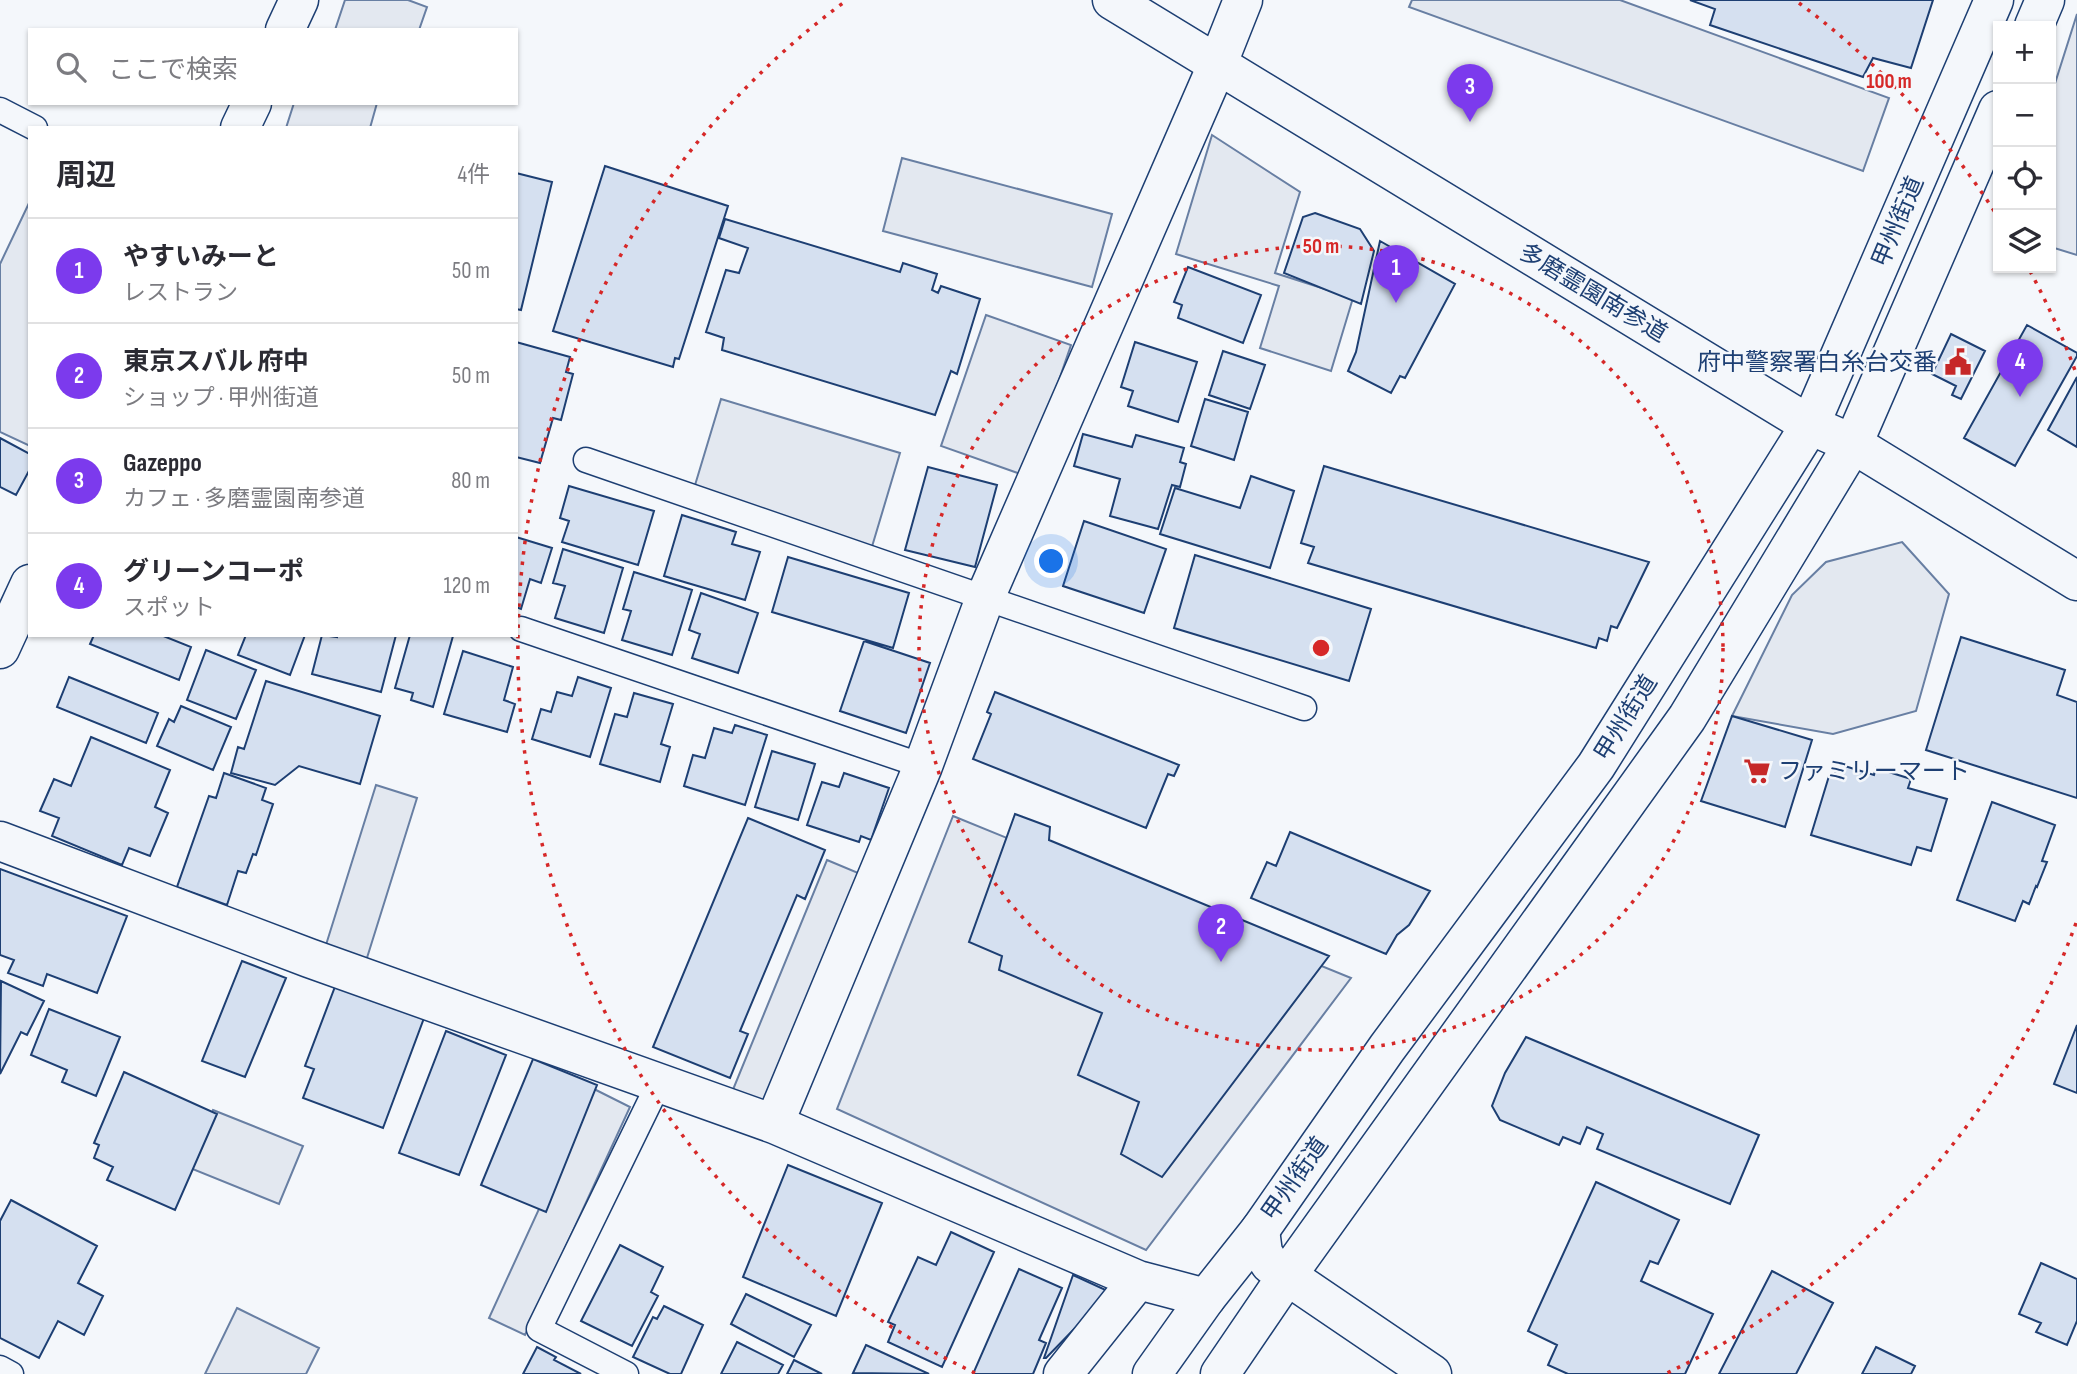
<!DOCTYPE html>
<html lang="ja">
<meta charset="utf-8">
<style>
:root{--surface:#fff;--page:#f2f2f3;--text:#2b2b33;--muted:#7c7c81;--line:#e1e1e2;--accent:#7c3aed}
body{margin:0;font-family:"Sofia Sans Condensed","Noto Sans JP",sans-serif;background:var(--page);color:var(--text)}
.controls{position:absolute;right:21px;top:21px;display:grid;overflow:hidden;border-radius:0px;box-shadow:0 2px 5px #0004}
.controls button{width:63px;height:63px;display:grid;place-items:center;padding:0;border:0;border-bottom:2px solid var(--line);background:var(--surface);color:var(--text);font:35px sans-serif}
.you{position:absolute;left:1052px;top:562px;width:24px;height:24px;margin:-18px;border:5px solid #fff;border-radius:50%;background:#1a73e8;box-shadow:0 0 0 10px #1a73e833}
.badge{display:grid;place-items:center;width:46px;height:46px;border-radius:50%;background:var(--accent);color:#fff;font-size:23px;font-weight:700}
.pin{position:absolute;translate:-50% -58px;filter:drop-shadow(0 2px 4px #0008)}
.pin::after{content:'';position:absolute;top:37px;width:24px;height:21px;background:inherit;clip-path:polygon(0 0,100% 0,50% 100%)}
.list{margin:0;padding:0;list-style:none}
h2{display:flex;justify-content:space-between;align-items:center;height:91px;margin:0;padding:0 28px;font-size:30px}
h2 small{font-size:23px;font-weight:400;color:var(--muted)}
.list li{display:grid;grid-template-columns:46px 1fr auto;gap:21px;align-items:center;box-sizing:border-box;height:105px;padding:0 28px;border-top:2px solid var(--line)}
.list b{display:block;font-size:26px;white-space:nowrap}
.list p{margin:0;font-size:23px;white-space:nowrap;color:var(--muted)}
.list em{font-size:23px;font-style:normal;color:var(--muted)}
.icon{flex:none;width:38px;height:38px;fill:none;stroke:currentColor;stroke-width:2;stroke-linecap:round;stroke-linejoin:round}
.map{position:relative;flex:none;width:2077px;height:1374px;overflow:hidden}
.search{position:absolute;background:var(--surface);box-shadow:0 2px 5px #0004;left:28px;top:28px;width:490px;height:77px;display:flex;align-items:center;gap:18px;box-sizing:border-box;padding:0 24px;border-radius:0px;color:var(--muted);font-size:26px}
.panel{position:absolute;background:var(--surface);box-shadow:0 2px 5px #0004;left:28px;top:126px;width:490px;height:511px;border-radius:0px}
.map>svg:first-child{display:block}
.parking{fill:#e3e8f0;stroke:#687fa3;stroke-width:2}
.building{fill:#d5e0f0;stroke:#1d3f73;stroke-width:2}
.lines{fill:none;stroke-linecap:round;stroke-linejoin:round}
.service-casing{stroke:#1d3f73;stroke-width:27}
.minor-casing{stroke:#1d3f73;stroke-width:41}
.tertiary-casing{stroke:#1d3f73;stroke-width:41}
.secondary-casing{stroke:#1d3f73;stroke-width:41}
.trunk-casing{stroke:#1d3f73;stroke-width:41}
.service{stroke:#f4f7fb;stroke-width:24}
.minor{stroke:#f4f7fb;stroke-width:38}
.tertiary{stroke:#f4f7fb;stroke-width:38}
.secondary{stroke:#f4f7fb;stroke-width:38}
.trunk{stroke:#f4f7fb;stroke-width:38}
.ring{fill:none;stroke:#d62828;stroke-width:3.5;stroke-dasharray:3.5 7}
.labels{text-anchor:middle;dominant-baseline:central;stroke-width:5;stroke-linejoin:round;paint-order:stroke}
.street-label{font-size:24px;fill:#1d3f73;stroke:#f4f7fb}
.poi-label{font-size:24px;fill:#1d3f73;stroke:#f4f7fb;text-anchor:end}
.centre{fill:#d62828;stroke:#f4f7fb;stroke-width:3.5}
.ring-label{font-size:21px;text-anchor:middle;font-weight:bold;fill:#d62828;stroke:#f4f7fb;stroke-width:5;stroke-linejoin:round;paint-order:stroke}
</style>
<div class="map">
<svg width="2077" height="1374" viewBox="0 0 2077 1374">
<rect width="100%" height="100%" fill="#f4f7fb"/>
<!-- parking -->
<path class="parking" d="M345 0H408L427 7 419 30H335Z
M1412 0H1620L1889 98 1863 171 1409 7Z
M2077 14V255L2051 247V96Z
M294 103H377L370 128H286Z
M1212 135 1300 192 1275 273 1353 298 1331 371 1260 348 1279 286 1176 254Z
M902 158 1112 214 1092 287 883 231Z
M30 201V446L0 432V264Z
M986 315 1071 345 1026 476 941 446Z
M721 399 900 453 868 560 689 505Z
M1902 542 1949 594 1916 711 1833 734 1732 716 1792 595 1826 562Z
M376 785 417 798 366 961 325 948Z
M953 816 1351 978 1146 1250 837 1109Z
M827 860 863 875 768 1107 732 1092Z
M594 1089 630 1107 525 1335 489 1318Z
M213 1110 303 1146 279 1204 190 1168Z
M237 1308 319 1348 306 1374H205Z"/>
<!-- building -->
<path class="building" d="M1690 0H1933L1911 68 1873 58 1863 77 1710 25 1715 9Z
M605 166 728 206 679 359 675 358 673 367 553 331Z
M516 173 552 182 521 310 516 309Z
M1315 213 1360 229 1374 251 1361 304 1284 273 1303 217Z
M725 219 900 272 903 263 937 274 932 290 938 293 941 286 980 299 957 374 951 371 935 415 722 350 724 338 706 332 726 270 739 273 748 248 719 238Z
M1380 241 1455 284 1405 378 1400 376 1391 393 1348 371 1356 352Z
M1188 267 1261 295 1243 343 1178 318 1182 305 1174 302Z
M2027 325 2077 353V356L2015 466 1964 438Z
M1951 334 1985 351 1961 399 1952 395 1956 386 1932 374Z
M516 342 570 357 566 372 573 374 561 420 553 418 540 463 516 457Z
M1135 342 1197 362 1178 422 1128 406 1133 391 1121 387Z
M1223 351 1265 365 1250 409 1209 395Z
M2077 377V447L2048 430Z
M1205 399 1248 412 1234 460 1191 446Z
M1083 434 1132 447 1136 435 1184 448 1180 462 1186 464 1180 487 1172 485 1158 529 1110 516 1120 479 1074 466Z
M0 438 30 454V469L16 495 0 487Z
M1324 466 1649 562 1617 628 1611 626 1607 641 1599 638 1596 648 1308 563 1314 547 1301 543Z
M928 467 997 485 975 567 905 550Z
M1251 476 1294 491 1270 568 1160 534 1175 488 1240 508Z
M569 486 654 511 638 565 562 542 569 521 560 518Z
M682 515 736 532 732 544 760 552 745 600 664 576Z
M1084 521 1166 549 1144 613 1063 586Z
M516 537 552 548 541 583 530 579 521 609 516 607Z
M563 549 623 568 604 633 555 618 565 586 553 583Z
M1195 555 1371 609 1349 681 1174 628Z
M788 557 909 593 893 648 772 612Z
M634 572 692 590 672 655 622 640 631 611 623 609Z
M701 593 758 613 738 673 692 658 700 634 689 630Z
M94 635H161L191 647 179 680 90 644Z
M246 635H305L290 675 238 655Z
M322 635 337 637V635H396L381 692 312 674Z
M410 635 453 636 433 707 411 700 413 693 395 688Z
M1961 637 2065 670 2057 695 2077 702V798L1926 750Z
M864 641 930 663 906 733 840 711Z
M206 650 256 670 236 719 187 700Z
M463 651 513 667 504 700 515 704 507 732 444 714Z
M69 677 158 713 146 743 57 707Z
M578 677 611 688 590 757 532 739 541 709 551 712 557 692 572 696Z
M266 681 380 716 360 784 299 766 275 785 231 773 238 747 244 749Z
M995 692 1179 765 1174 776 1168 774 1146 828 973 759 991 714 987 712Z
M634 693 673 704 661 744 670 747 660 782 600 764 615 714 627 717Z
M181 706 231 727 213 770 157 746 169 719 174 722Z
M1732 716 1812 740 1785 827 1701 801Z
M735 725 767 735 745 805 684 786 693 755 705 758 714 728 732 733Z
M91 737 170 770 155 807 168 813 150 856 129 848 122 865 52 836 59 818 40 811 54 779 71 786Z
M772 751 815 764 798 820 755 807Z
M1838 764 1874 775 1876 768 1911 779 1908 788 1947 799 1931 851 1917 847 1911 865 1811 835 1829 776H1834Z
M224 773 266 788 262 800 273 804 256 855 253 854 246 873 238 871 227 905 177 887 209 796 216 798Z
M844 773 889 788 871 840 861 836 859 842 807 825 822 782 839 787Z
M1992 802 2055 825 2042 861 2047 862 2037 887 2036 886 2029 904 2023 901 2015 921 1957 900Z
M1015 814 1050 827 1049 840 1329 956 1162 1177 1121 1154 1139 1102 1078 1075 1102 1013 999 970 1002 956 969 942Z
M748 818 825 850 805 899 797 895 740 1031 748 1034 730 1078 653 1047Z
M1290 832 1430 891 1409 925 1397 935 1386 954 1251 898 1267 862 1276 866Z
M0 869 127 916 97 993 47 974 43 986 8 973 14 960 0 955Z
M242 961 286 978 245 1077 202 1061Z
M1 981 44 1001 27 1035 21 1032 0 1074Z
M336 984 424 1018 383 1128 303 1098 314 1069 305 1066Z
M49 1009 120 1037 96 1096 62 1082 67 1070 31 1055Z
M2077 1025V1093L2054 1084Z
M446 1031 506 1055 459 1175 399 1153Z
M1526 1037 1759 1135 1730 1204 1597 1149 1603 1134 1587 1127 1580 1144 1563 1137 1559 1145 1500 1120 1492 1106 1505 1073Z
M533 1059 597 1085 546 1212 481 1185Z
M124 1072 217 1114 175 1210 107 1180 113 1167 94 1158 99 1145 94 1143Z
M788 1165 882 1203 836 1316 743 1277Z
M1596 1182 1679 1220 1658 1264 1650 1261 1641 1281 1713 1314 1685 1374H1568L1548 1365 1557 1345 1528 1331Z
M11 1200 97 1246 78 1283 103 1296 84 1335 58 1321 39 1358 0 1338V1221Z
M951 1232 994 1252 942 1367 888 1342 895 1325 888 1322 918 1257 936 1265Z
M620 1245 663 1267 651 1292 658 1296 632 1346 581 1321Z
M2041 1263 2077 1279V1321L2067 1345 2036 1332 2041 1323 2019 1314Z
M1019 1269 1062 1288 1039 1340 1046 1343 1033 1374H973Z
M1772 1271 1833 1303 1796 1374H1719Z
M1073 1275 1110 1292 1046 1358H1044Z
M746 1294 811 1325 794 1357 731 1324Z
M664 1306 703 1325 681 1374H670L633 1357 653 1317 657 1319Z
M737 1342 783 1365 778 1374H721Z
M866 1345 929 1374 853 1373Z
M537 1347 556 1357 554 1360 581 1374H523Z
M1876 1347 1915 1366 1911 1374H1862Z
M794 1360 822 1374H787Z"/>
<g class="lines">
<defs>
<path id="service" d="M0 110 35 128
M586 460 1304 708
M521 629 923 766
M0 1368 11 1374
M626 1374 539 1329 659 1083"/>
<path id="minor" d="M0 841 309 958 774 1124 1138 1280 1206 1298
M774 1124 923 766 985 598 1218 63 1243 0
M1063 1374 1138 1280"/>
<path id="tertiary" d="M1112 0 1810 425 1853 444 2077 581
M1260 1230 1263 1253 1270 1264 1432 1374"/>
<path id="secondary" d="M285 30 299 0
M240 128 252 103
M0 649 30 584"/>
<path id="trunk" d="M2034 26 2045 0
M1152 1374 1206 1298 1260 1230 1387 1048 1596 766 1810 425 1994 0
M1220 1374 1286 1277 1687 718 1853 444 1998 110"/>
</defs>
<!-- service casing -->
<use href="#service" class="service-casing"/>
<!-- minor casing -->
<use href="#minor" class="minor-casing"/>
<!-- tertiary casing -->
<use href="#tertiary" class="tertiary-casing"/>
<!-- secondary casing -->
<use href="#secondary" class="secondary-casing"/>
<!-- trunk casing -->
<use href="#trunk" class="trunk-casing"/>
<!-- service -->
<use href="#service" class="service"/>
<!-- minor -->
<use href="#minor" class="minor"/>
<!-- tertiary -->
<use href="#tertiary" class="tertiary"/>
<!-- secondary -->
<use href="#secondary" class="secondary"/>
<!-- trunk -->
<use href="#trunk" class="trunk"/>
</g>
<!-- distance rings -->
<g class="ring">
<circle cx="1321" cy="648" r="402"/>
<path d="M2076 923A803 803 0 0 1 1667 1373M975 1373A803 803 0 0 1 843 3M1799 3A803 803 0 0 1 1998 217M2030 271A803 803 0 0 1 2076 373"/>
</g>
<!-- icons -->
<defs>
<symbol id="civic-bare" viewBox="-9 -9 18 18"><path d="M-.6-6.5H3V-4.5H.6V-3L4-1V1h2V6H-6V1h2V-1L-.6-3ZM-1.2 2.5V6h2.4V2.5Z" fill="#c62828" stroke="#f4f7fb" stroke-width="2.5" paint-order="stroke"/></symbol>
<symbol id="supermarket-bare" viewBox="-9 -9 18 18"><path d="M-6-5.5h2.5l.6 2H6L4.5 2H-2.5L-4.4-4H-6ZM-1.5 3.2a1.3 1.3 0 1 0 .1 0ZM3 3.2a1.3 1.3 0 1 0 .1 0Z" fill="#c62828" stroke="#f4f7fb" stroke-width="2.5" paint-order="stroke"/></symbol>
</defs>
<g fill-rule="evenodd">
<use href="#civic-bare" x="1939" y="343" width="38" height="38"/>
<use href="#supermarket-bare" x="1738" y="752" width="38" height="38"/>
</g>
<g class="labels">
<!-- street labels -->
<g class="street-label">
<text transform="translate(1898 222) rotate(-67)">甲州街道</text>
<text transform="translate(1593 293) rotate(31)">多磨霊園南参道</text>
<text transform="translate(1626 718) rotate(-58)">甲州街道</text>
<text transform="translate(1295 1179) rotate(-55)">甲州街道</text>
</g>
<!-- poi labels -->
<g class="poi-label">
<text x="1937" y="362">府中警察署白糸台交番</text>
<text x="1778" y="771" text-anchor="start">ファミリーマート</text>
</g>
</g>
<circle cx="1321" cy="648" r="10" class="centre"/>
<g class="ring-label">
<text x="1889" y="88">100 m</text>
<text x="1321" y="253">50 m</text>
</g>
</svg>
<div class="controls">
<button>+</button>
<button>−</button>
<button><svg class="icon" aria-label="locate" viewBox="0 0 24 24"><circle cx="12" cy="12" r="6"/><path d="M12 2v4M12 18v4M2 12h4M18 12h4"/></svg></button>
<button><svg class="icon" aria-label="layers" viewBox="0 0 24 24"><path d="M12 4l9 5-9 5-9-5zM3 14l9 5 9-5"/></svg></button>
</div>
<div class="you"></div>
<div class="pin badge" style="left:1396px;top:303px">1</div>
<div class="pin badge" style="left:1221px;top:962px">2</div>
<div class="pin badge" style="left:1470px;top:122px">3</div>
<div class="pin badge" style="left:2020px;top:397px">4</div>
<div class="search"><svg class="icon" aria-label="search" viewBox="0 0 24 24"><circle cx="10" cy="10" r="6"/><path d="M15 15l6 6"/></svg>ここで検索</div>
<section class="panel">
<h2>周辺<small>4件</small></h2>
<ul class="list">
<li><span class="badge">1</span><div><b>やすいみーと</b><p>レストラン</p></div><em>50 m</em></li>
<li><span class="badge">2</span><div><b>東京スバル 府中</b><p>ショップ · 甲州街道</p></div><em>50 m</em></li>
<li><span class="badge">3</span><div><b>Gazeppo</b><p>カフェ · 多磨霊園南参道</p></div><em>80 m</em></li>
<li><span class="badge">4</span><div><b>グリーンコーポ</b><p>スポット</p></div><em>120 m</em></li>
</ul>
</section>
</div>
